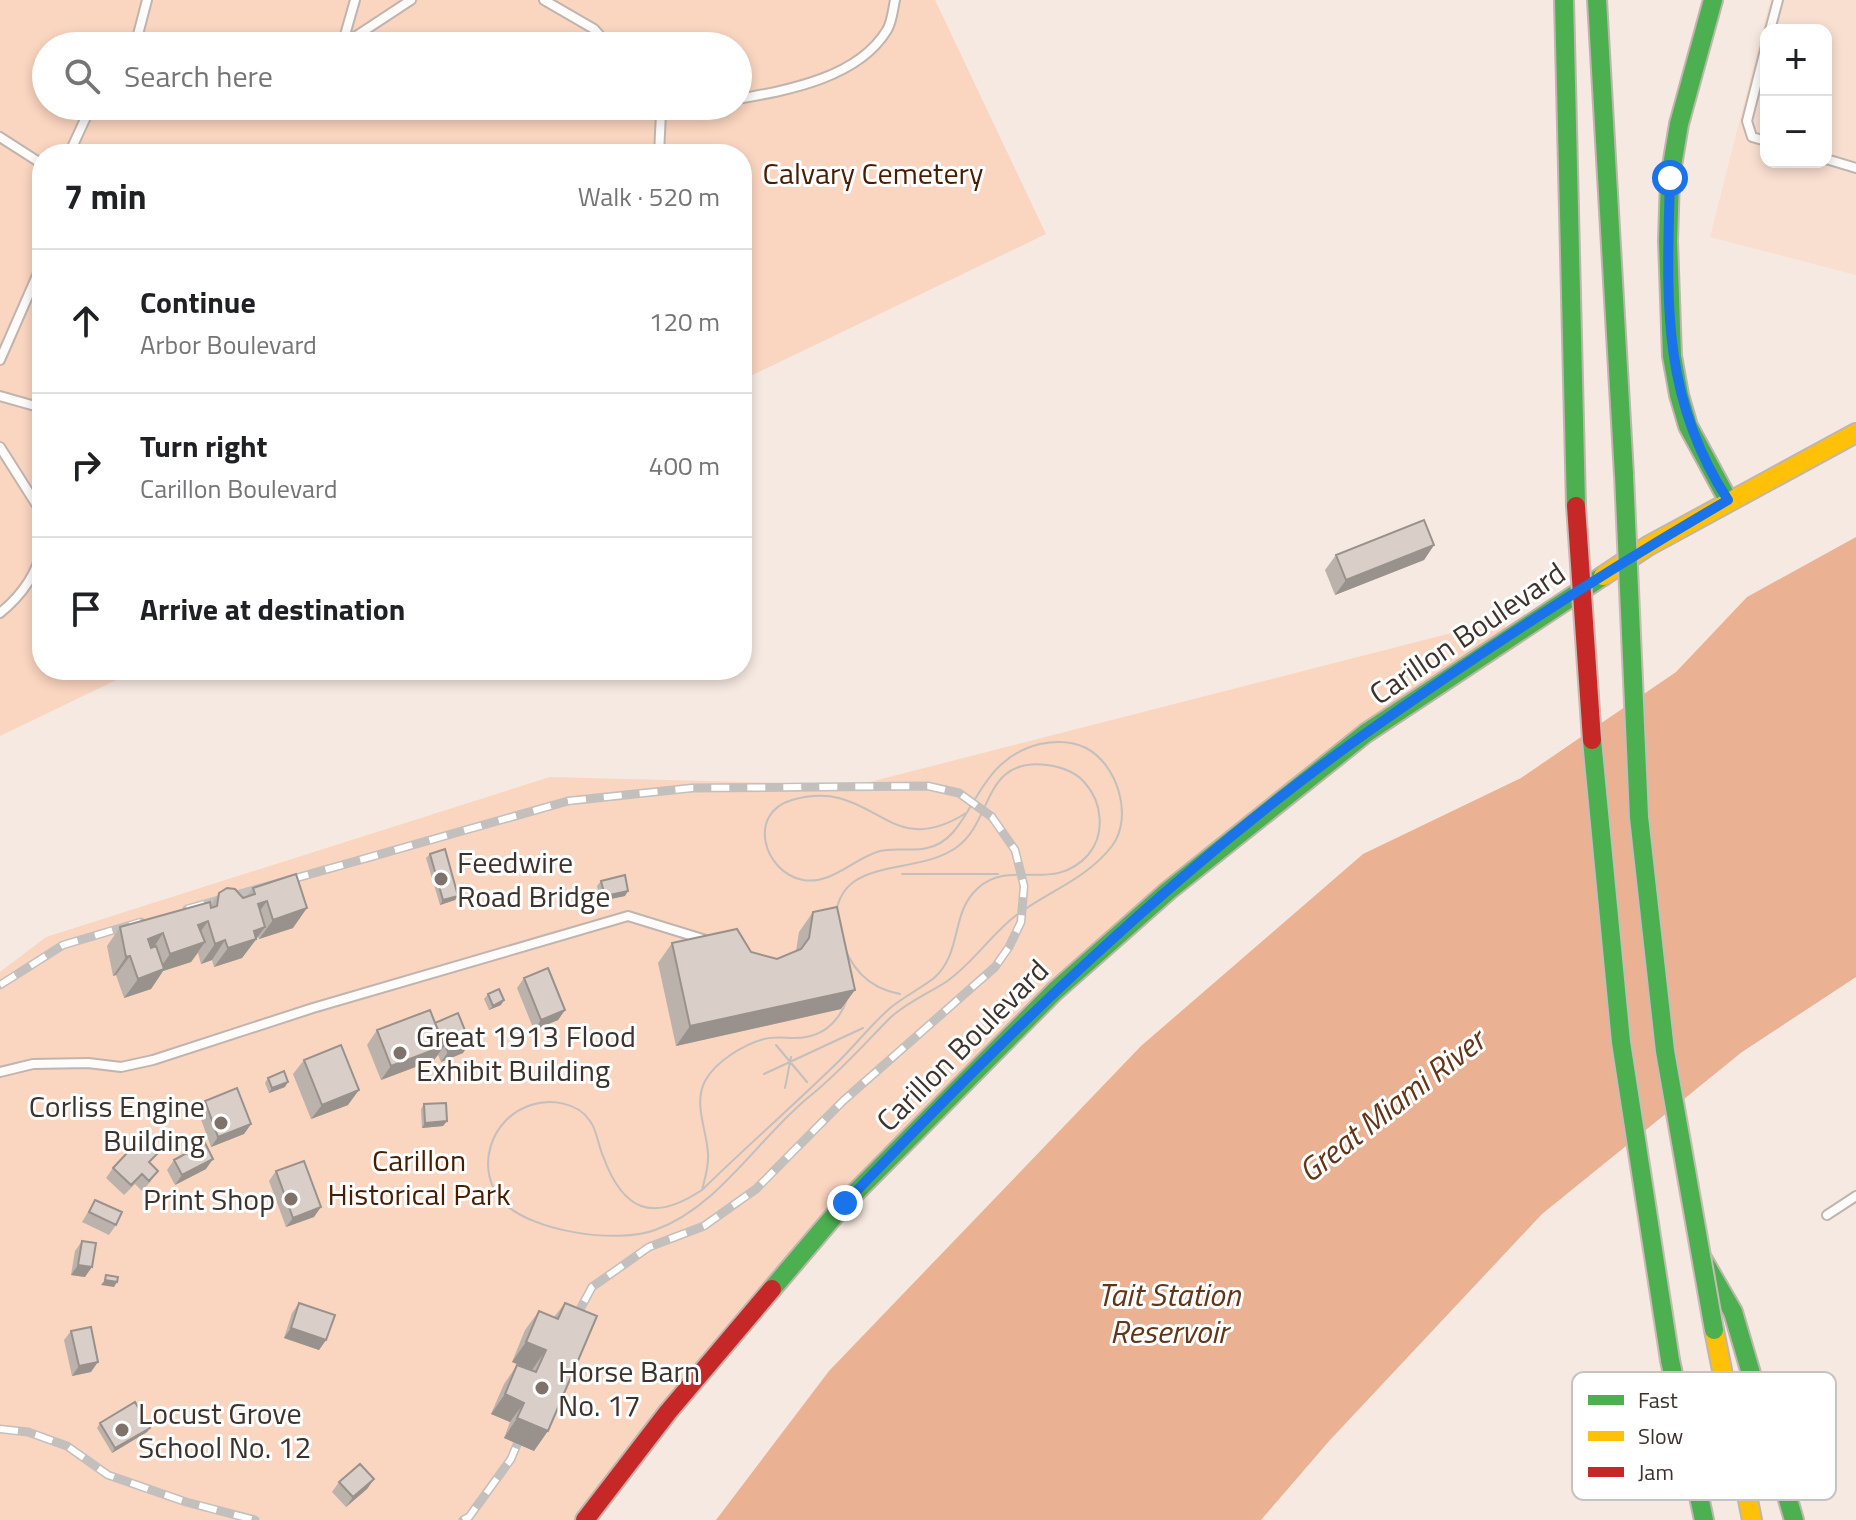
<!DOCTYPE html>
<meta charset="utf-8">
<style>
:root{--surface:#fff;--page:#f2f2f2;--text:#202124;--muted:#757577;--line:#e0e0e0}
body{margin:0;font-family:"Titillium Web",sans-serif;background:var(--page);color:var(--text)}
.controls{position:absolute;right:24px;top:24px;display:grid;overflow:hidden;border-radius:16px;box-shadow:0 4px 12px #0003}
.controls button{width:72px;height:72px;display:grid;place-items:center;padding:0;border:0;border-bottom:2px solid var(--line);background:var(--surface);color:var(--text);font:40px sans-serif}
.stop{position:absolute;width:24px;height:24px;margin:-18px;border:6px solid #1a73e8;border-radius:50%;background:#fff}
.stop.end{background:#1a73e8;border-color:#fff;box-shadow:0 2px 8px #0008}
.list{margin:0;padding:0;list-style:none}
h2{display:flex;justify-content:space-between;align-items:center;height:104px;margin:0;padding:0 32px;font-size:34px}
h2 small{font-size:26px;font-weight:400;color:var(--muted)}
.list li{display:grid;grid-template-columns:52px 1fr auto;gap:24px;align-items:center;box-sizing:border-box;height:144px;padding:0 32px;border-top:2px solid var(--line)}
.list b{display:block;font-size:30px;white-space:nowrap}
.list p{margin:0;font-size:26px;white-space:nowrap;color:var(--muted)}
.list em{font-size:26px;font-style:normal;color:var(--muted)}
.icon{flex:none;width:44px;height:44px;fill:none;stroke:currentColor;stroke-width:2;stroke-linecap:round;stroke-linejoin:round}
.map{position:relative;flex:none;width:1856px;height:1520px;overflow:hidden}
.search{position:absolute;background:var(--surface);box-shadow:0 4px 12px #0003;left:32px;top:32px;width:720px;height:88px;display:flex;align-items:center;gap:20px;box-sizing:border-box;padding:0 28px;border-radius:44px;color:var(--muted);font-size:30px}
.panel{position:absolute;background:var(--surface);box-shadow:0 4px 12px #0003;left:32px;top:144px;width:720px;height:536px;border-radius:32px}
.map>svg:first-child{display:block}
.built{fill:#f9dfd0;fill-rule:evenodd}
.green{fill:#fad5c0;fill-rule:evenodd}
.water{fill:#eab293}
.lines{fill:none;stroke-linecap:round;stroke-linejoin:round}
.lane-casing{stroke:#c0b5ae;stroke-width:12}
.fast-casing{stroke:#c0b5ae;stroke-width:22}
.slow-casing{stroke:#c0b5ae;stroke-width:22}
.jam-casing{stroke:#c0b5ae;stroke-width:22}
.lane{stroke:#fefcfa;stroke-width:8}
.fast{stroke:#4caf50;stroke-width:18}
.slow{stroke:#ffc107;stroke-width:18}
.jam{stroke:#c62828;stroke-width:18}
.tram{stroke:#c2bfbd;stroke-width:2}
.rail-casing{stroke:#c2bfbd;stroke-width:9}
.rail{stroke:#fff;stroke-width:6;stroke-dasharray:18;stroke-linecap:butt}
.fast-bridge-casing{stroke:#c8bbb4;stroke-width:22;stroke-linecap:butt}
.jam-bridge-casing{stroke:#c8bbb4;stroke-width:22;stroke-linecap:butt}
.fast-bridge{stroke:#4caf50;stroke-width:18}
.jam-bridge{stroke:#c62828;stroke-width:18}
.wall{fill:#bbb2ac}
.shaded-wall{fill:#99918c}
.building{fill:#dacfc8;stroke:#99918c;stroke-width:2}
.route{stroke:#1a73e8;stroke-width:10}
.poi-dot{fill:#7e726b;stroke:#fff;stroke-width:3}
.labels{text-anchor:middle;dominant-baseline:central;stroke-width:6;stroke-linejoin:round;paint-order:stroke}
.park-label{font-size:30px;fill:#4a1c00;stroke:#fff}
.street-label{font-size:30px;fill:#3e322c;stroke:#fff}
.poi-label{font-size:30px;fill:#3e322c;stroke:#fff;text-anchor:start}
.water-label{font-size:32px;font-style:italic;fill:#643417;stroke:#fff}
.key{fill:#fff;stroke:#c5c2c0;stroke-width:2}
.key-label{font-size:22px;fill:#3e322c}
</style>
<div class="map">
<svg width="1856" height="1520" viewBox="0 0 1856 1520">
<rect width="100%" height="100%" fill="#f6e9e1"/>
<!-- built -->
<path class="built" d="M1770 0H1856V275L1710 237ZM1766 30H1826V162H1766Z"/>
<!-- green -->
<path class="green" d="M0 0H935L1046 234 742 380V154H42V670H137L0 736ZM46 46H738V106H46Z
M1506 619 1503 642 1264 812 912 1133 585 1520H0V972L46 937 550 777 858 785Z"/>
<!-- water -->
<path class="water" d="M1856 537V977L1742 1052 1542 1214 1330 1440 1261 1520H716L829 1371 1141 1046 1363 854 1521 778 1676 672 1747 597Z"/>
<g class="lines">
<defs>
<path id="lane" d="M544 0 594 29 609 46
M1770 30 1778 0
M343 42 355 0
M135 46 147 0
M341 46 411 0
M1766 46 1747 121 1752 137 1766 141
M738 99C788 90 858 78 887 30 892 22 893 9 895 0
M193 106C220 114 251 117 278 106
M661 113 699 106
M0 137 42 164
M69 154 86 117 99 106
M659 154 661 113
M1826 159 1856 168
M0 360 42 264
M0 396 42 408
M0 447 38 507 42 521
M0 613C21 596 36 576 42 549
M0 1072 33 1064 88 1063 121 1067 153 1060 313 1008 628 916 706 940
M1827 1215 1856 1196"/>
<path id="fast" d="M1564 0 1576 506
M1597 0 1624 475
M1713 0 1679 124 1670 178 1668 241 1672 356 1679 395 1688 426 1728 500
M1703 1260 1733 1312 1794 1520
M772 1289 845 1203 1055 991 1168 891 1366 733 1603 576
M1670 1360 1704 1520"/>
<path id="slow" d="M1603 576 1648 546 1856 433
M1714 1330 1752 1520"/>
<path id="jam" d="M585 1520 668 1412 772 1289"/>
</defs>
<!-- lane casing -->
<use href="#lane" class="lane-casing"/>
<!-- fast casing -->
<use href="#fast" class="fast-casing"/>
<!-- slow casing -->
<use href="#slow" class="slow-casing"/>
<!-- jam casing -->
<use href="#jam" class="jam-casing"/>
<!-- lane -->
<use href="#lane" class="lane"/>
<!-- fast -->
<use href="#fast" class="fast"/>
<!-- slow -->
<use href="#slow" class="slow"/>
<!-- jam -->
<use href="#jam" class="jam"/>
<!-- tram -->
<path class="tram" d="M902 874H998
M835 928C833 852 913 879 957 847 994 820 982 757 1047 765 1061 767 1076 772 1085 783 1102 802 1106 834 1088 855 1053 894 1011 858 978 888 950 913 963 952 934 978 920 989 903 997 889 1009 871 1025 856 1044 839 1061 794 1105 747 1146 702 1190 652 1223 623 1211 603 1156 598 1145 597 1130 590 1121 578 1102 550 1099 531 1105 490 1118 473 1171 504 1203 533 1232 618 1244 655 1230 719 1207 759 1137 810 1096 840 1072 864 1044 891 1017 908 1002 927 994 946 982 972 964 990 936 1014 917 1045 893 1087 879 1112 846 1134 816 1117 764 1086 748 1072 741 1055 741 1040 744 970 761 975 838 927 848 912 852 895 847 880 851 854 858 832 885 803 880 763 872 747 813 792 800 875 776 886 864 966 813
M840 933C848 966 867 988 900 994
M776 1045 807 1082
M764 1074 863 1028
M785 1088 791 1057
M702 1190C705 1178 709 1166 708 1154 707 1130 693 1104 705 1081 716 1061 743 1045 764 1039 779 1035 792 1040 806 1037 834 1032 852 1004 848 978"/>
<defs>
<path id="rail" d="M187 909 568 801 692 788 928 786 959 793 992 817 1015 850 1024 886 1021 922 1009 947 995 967 843 1101 756 1189 704 1226 649 1247 592 1287 570 1328
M0 985 63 945 141 922
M0 1429 28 1432 67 1446 108 1475 186 1502 255 1520
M463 1520 469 1517 511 1459 526 1423"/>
</defs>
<!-- rail casing -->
<use href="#rail" class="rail-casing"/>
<!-- rail -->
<use href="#rail" class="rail"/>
<defs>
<path id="fast-bridge" d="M1624 475 1639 817 1665 1051 1714 1330
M1592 740 1621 1042 1670 1360"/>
<path id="jam-bridge" d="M1576 506 1592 740"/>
</defs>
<!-- fast-bridge casing -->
<use href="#fast-bridge" class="fast-bridge-casing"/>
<!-- jam-bridge casing -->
<use href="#jam-bridge" class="jam-bridge-casing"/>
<!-- fast-bridge -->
<use href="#fast-bridge" class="fast-bridge"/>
<!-- jam-bridge -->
<use href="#jam-bridge" class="jam-bridge"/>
</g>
<!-- wall -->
<path class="wall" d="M1434 545 1424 560 1335 595 1325 570 1336 555Z
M430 854 458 896 455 900 440 905 426 858Z
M601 881 625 896 601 901 597 886Z
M253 888 293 928 259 939 258 937 242 958 214 967 212 960 201 964 198 953 191 962 163 971 151 989 124 998 116 975 113 976 107 946 120 927 211 905 219 893 243 898 246 897Z
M813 912 841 1009 676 1046 658 963 672 943 751 952 777 959 796 951 799 932Z
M524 978 565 1010 558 1020 534 1030 517 988Z
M488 994 501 1005 489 1010 484 999Z
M436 1023 463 1053 441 1062 438 1055 434 1060 381 1080 367 1045 377 1030Z
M304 1060 348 1105 311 1119 293 1074Z
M268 1078 285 1087 269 1093 265 1083Z
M205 1101 251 1124 244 1134 211 1147 198 1111Z
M424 1104 447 1121 443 1126 422 1128 421 1109Z
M174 1160 206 1169 175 1185 167 1170Z
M150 1163 151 1181 142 1191 135 1184 124 1195 106 1178 113 1168Z
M276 1171 314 1217 286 1227 269 1181Z
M95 1200 116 1225 109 1235 82 1222Z
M82 1241 85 1277 71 1275 75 1251Z
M299 1303 326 1340 319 1350 284 1338 292 1313Z
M565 1303 534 1451 504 1438 510 1422 491 1414 504 1384 517 1365 532 1370 512 1362 525 1330 539 1311 554 1317Z
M71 1331 91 1372 72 1376 64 1340Z
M100 1423 150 1428 147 1432 112 1453 97 1428Z
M374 1479 367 1489 346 1507 332 1492 339 1482Z"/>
<!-- shaded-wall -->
<path class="shaded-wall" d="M1434 545 1424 560 1335 595 1346 580Z
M628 891 625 896 601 901 605 896Z
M458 896 455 900 440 905 443 900Z
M267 901 253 921 258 904Z
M307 908 293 928 259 939 273 920Z
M208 921 194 941 198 925Z
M265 927 242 958 214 967 228 948 254 931Z
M163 933 150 953 148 939Z
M225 940 212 960 201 964 215 944Z
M205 942 191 962 163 971 151 989 124 998 138 979 158 971 170 954Z
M130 956 116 975 113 976 126 957Z
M855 990 841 1009 676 1046 690 1026Z
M504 1000 501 1005 489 1010 493 1006Z
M565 1010 558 1020 534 1030 541 1020Z
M470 1043 463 1053 441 1062 448 1052Z
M444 1046 434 1060 381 1080 391 1066Z
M288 1082 285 1087 269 1093 272 1088Z
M359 1090 348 1105 311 1119 322 1105Z
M447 1121 443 1126 422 1128 425 1123Z
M251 1124 244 1134 211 1147 218 1137Z
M213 1159 206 1169 175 1185 182 1175Z
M321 1207 314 1217 286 1227 293 1218Z
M78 1265 92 1267 85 1277 71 1275Z
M105 1280 117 1282 114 1287 101 1285Z
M291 1328 326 1340 319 1350 284 1338Z
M526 1342 546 1350 532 1370 512 1362Z
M98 1362 91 1372 72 1376 79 1366Z
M505 1394 524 1403 510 1422 491 1414Z
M517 1418 548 1431 534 1451 504 1438Z
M150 1428 147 1432 112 1453 115 1448Z
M374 1479 367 1489 346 1507 353 1497Z"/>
<!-- building -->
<path class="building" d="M1424 520 1434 545 1346 580 1336 555Z
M445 849 458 896 443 900 430 854Z
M296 874 307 908 273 920 267 901 258 904 265 927 254 931 256 939 228 948 225 940 215 944 208 921 198 925 205 942 170 954 163 933 148 939 151 948 156 946 164 969 138 979 130 956 126 957 120 927 210 902 211 908 217 906 219 893 227 888 235 889 243 898 255 894 253 888Z
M625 875 628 891 605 896 601 881Z
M837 907 855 990 690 1026 672 943 737 929 751 952 777 959 801 949 809 938 813 912Z
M548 968 565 1010 541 1020 524 978Z
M499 989 504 1000 493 1006 488 994Z
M430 1010 444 1046 391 1066 377 1030Z
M458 1013 470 1043 448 1052 435 1023Z
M341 1045 359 1090 322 1105 304 1060Z
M284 1071 288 1082 272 1088 268 1078Z
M237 1088 251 1124 218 1137 205 1101Z
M446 1103 447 1121 425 1123 424 1104Z
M141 1138 158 1153 149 1162 158 1171 149 1181 142 1174 131 1185 113 1168Z
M205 1143 213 1159 182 1175 174 1160Z
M304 1161 321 1207 293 1218 276 1171Z
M95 1200 122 1212 116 1225 89 1212Z
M82 1241 96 1243 92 1267 78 1265Z
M106 1275 118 1277 117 1282 105 1280Z
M299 1303 335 1315 326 1340 291 1328Z
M565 1303 597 1316 548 1431 517 1418 524 1403 505 1394 517 1365 536 1372 546 1350 526 1342 539 1311 558 1319Z
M91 1327 98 1362 79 1366 71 1331Z
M135 1402 150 1428 115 1448 100 1423Z
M360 1464 374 1479 353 1497 339 1482Z"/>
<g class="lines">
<!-- route -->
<path class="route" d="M845 1203C1006 1034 1175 869 1366 733 1483 650 1604 572 1728 500 1660 396 1667 297 1670 178"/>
</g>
<!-- markers -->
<g class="poi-dot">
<circle cx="441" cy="879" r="8"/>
<circle cx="400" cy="1053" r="8"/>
<circle cx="221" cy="1123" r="8"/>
<circle cx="291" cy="1199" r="8"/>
<circle cx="542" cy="1388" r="8"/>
<circle cx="122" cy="1430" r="8"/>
</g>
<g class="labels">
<!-- park labels -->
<g class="park-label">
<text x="873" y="173">Calvary Cemetery</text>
<text x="419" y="1160">Carillon<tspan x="419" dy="34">Historical Park</tspan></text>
</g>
<!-- street labels -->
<g class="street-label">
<text transform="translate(1467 633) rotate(-34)">Carillon Boulevard</text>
<text transform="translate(962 1045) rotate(-45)">Carillon Boulevard</text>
</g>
<!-- poi labels -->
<g class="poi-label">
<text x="457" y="862">Feedwire<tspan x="457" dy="34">Road Bridge</tspan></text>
<text x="416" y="1036">Great 1913 Flood<tspan x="416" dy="34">Exhibit Building</tspan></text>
<text x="205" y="1106" text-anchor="end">Corliss Engine<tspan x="205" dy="34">Building</tspan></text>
<text x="275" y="1199" text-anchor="end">Print Shop</text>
<text x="558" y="1371">Horse Barn<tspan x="558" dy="34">No. 17</tspan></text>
<text x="138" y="1413">Locust Grove<tspan x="138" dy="34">School No. 12</tspan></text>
</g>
<!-- water labels -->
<g class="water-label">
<text transform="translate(1391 1105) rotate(-38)">Great Miami River</text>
<text x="1169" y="1294">Tait Station<tspan x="1169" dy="37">Reservoir</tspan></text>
</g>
</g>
<!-- legend -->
<rect x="1572" y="1372" width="264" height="128" rx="12" class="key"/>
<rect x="1588" y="1395" width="36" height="10" fill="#4caf50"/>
<rect x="1588" y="1431" width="36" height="10" fill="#ffc107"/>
<rect x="1588" y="1467" width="36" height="10" fill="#c62828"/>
<g class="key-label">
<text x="1638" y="1408">Fast</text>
<text x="1638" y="1444">Slow</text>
<text x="1638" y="1480">Jam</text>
</g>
</svg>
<div class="controls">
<button>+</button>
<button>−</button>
</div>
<div class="stop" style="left:1670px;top:178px"></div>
<div class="stop end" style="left:845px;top:1203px"></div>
<div class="search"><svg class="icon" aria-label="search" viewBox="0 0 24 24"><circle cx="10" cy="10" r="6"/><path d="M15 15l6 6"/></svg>Search here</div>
<section class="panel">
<h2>7 min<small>Walk · 520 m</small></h2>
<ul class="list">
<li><svg class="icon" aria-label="ahead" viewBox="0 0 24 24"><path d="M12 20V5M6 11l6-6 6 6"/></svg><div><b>Continue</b><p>Arbor Boulevard</p></div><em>120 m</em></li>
<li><svg class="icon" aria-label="right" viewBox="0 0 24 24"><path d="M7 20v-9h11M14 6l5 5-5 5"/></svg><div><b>Turn right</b><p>Carillon Boulevard</p></div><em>400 m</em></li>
<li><svg class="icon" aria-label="arrive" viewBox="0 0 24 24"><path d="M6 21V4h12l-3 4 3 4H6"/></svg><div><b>Arrive at destination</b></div></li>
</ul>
</section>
</div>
